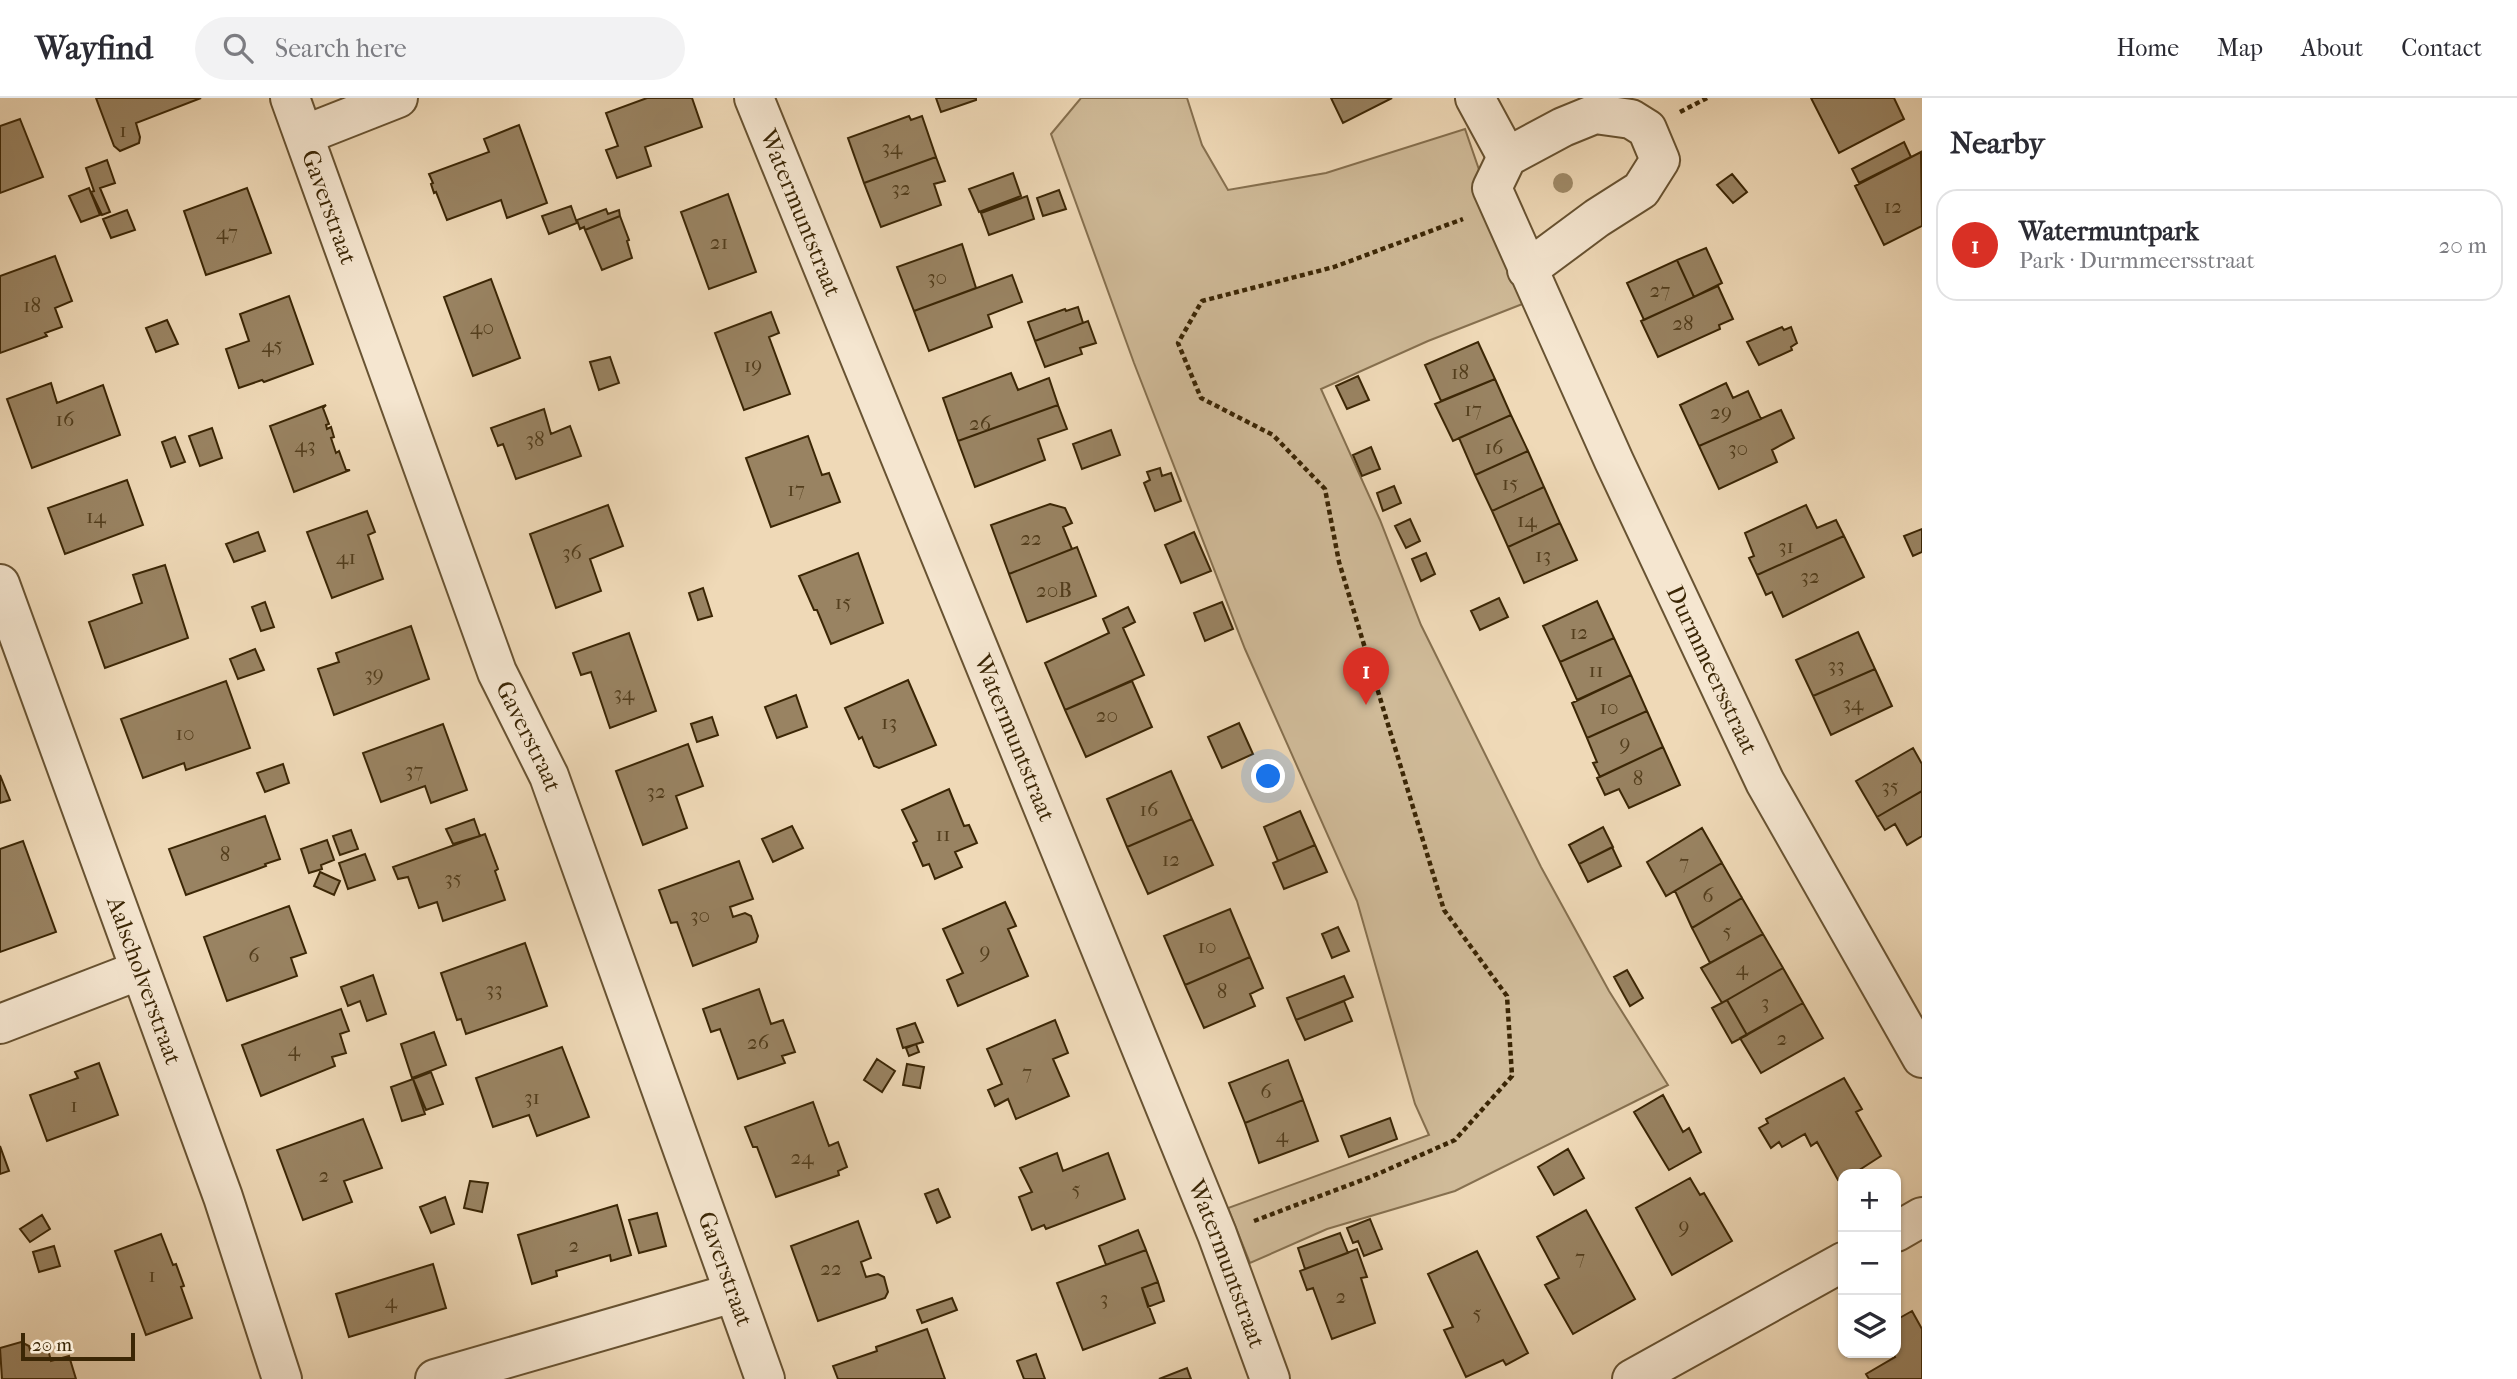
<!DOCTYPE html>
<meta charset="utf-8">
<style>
:root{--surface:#fff;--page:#f2f2f3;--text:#2b2b33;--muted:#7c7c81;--line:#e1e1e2;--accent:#d93025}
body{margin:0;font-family:"IM FELL French Canon",serif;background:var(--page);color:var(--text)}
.controls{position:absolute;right:21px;bottom:21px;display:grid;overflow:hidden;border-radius:14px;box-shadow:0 2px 5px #0004}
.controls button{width:63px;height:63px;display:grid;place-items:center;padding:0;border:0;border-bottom:2px solid var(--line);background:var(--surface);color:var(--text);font:35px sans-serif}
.scale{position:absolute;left:21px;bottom:18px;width:114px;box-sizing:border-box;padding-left:7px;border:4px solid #3b2605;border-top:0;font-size:19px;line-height:24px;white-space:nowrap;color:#3b2605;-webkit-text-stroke:5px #f5e6d0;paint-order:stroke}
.you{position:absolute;left:1269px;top:679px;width:24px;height:24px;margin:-18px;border:5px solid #fff;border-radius:50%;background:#1a73e8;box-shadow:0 0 0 10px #1a73e833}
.badge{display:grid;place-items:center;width:46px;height:46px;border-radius:50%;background:var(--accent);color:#fff;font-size:23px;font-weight:700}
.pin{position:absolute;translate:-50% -58px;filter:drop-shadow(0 2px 4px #0008)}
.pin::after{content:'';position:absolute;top:37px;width:24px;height:21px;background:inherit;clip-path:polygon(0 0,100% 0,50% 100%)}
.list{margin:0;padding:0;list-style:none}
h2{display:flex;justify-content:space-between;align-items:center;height:91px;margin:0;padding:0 28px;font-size:30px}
h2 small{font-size:23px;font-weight:400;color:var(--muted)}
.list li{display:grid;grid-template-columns:46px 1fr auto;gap:21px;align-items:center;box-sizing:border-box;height:112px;margin:0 14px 14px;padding:0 14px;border:2px solid var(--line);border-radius:21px}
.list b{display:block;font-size:26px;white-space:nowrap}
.list p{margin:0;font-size:23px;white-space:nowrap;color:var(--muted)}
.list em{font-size:23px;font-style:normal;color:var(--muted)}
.icon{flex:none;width:38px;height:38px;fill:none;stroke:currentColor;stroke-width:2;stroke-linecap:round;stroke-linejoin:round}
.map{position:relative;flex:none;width:1922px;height:1281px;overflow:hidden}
header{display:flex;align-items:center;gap:42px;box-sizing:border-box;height:98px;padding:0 35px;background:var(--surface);border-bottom:2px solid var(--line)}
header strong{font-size:33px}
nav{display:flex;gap:38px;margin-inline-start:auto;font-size:24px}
.search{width:490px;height:63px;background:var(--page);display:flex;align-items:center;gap:18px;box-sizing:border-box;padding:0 24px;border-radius:38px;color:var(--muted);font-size:26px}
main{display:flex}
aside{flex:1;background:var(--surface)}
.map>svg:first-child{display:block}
.green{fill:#d0bb99;stroke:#86704f;stroke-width:2}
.building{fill:#998362;stroke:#3b2605;stroke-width:2}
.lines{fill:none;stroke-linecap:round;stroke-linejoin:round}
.minor-casing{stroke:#685332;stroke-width:42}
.path{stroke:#3b2605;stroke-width:4.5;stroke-dasharray:5 3.5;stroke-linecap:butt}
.minor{stroke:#f5e6d0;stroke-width:38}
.tree{fill:#a08b69}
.labels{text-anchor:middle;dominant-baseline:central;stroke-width:5;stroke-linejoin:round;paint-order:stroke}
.number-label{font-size:21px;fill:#523d1c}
.street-label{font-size:24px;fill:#3b2605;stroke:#f5e6d0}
</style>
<header>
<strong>Wayfind</strong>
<div class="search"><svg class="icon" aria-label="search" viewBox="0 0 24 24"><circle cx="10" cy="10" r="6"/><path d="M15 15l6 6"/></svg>Search here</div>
<nav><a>Home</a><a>Map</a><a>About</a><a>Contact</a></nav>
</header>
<main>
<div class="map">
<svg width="1922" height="1281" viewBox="0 0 1922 1281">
<rect width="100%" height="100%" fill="#efd9b7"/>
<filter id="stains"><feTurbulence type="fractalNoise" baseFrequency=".00286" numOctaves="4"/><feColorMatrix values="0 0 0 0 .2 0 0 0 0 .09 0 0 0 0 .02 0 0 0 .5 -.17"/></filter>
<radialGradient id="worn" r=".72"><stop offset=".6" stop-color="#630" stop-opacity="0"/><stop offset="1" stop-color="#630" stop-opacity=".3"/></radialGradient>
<!-- green -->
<path class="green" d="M1081 0H1187L1202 47 1228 92 1326 75 1465 31 1525 205 1428 243 1321 291 1380 422 1421 527 1541 769 1609 893 1668 987 1455 1093 1327 1131 1250 1165 1228 1110 1429 1037 1415 1006 1357 803 1245 551 1134 265 1051 36Z"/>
<!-- building -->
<path class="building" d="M96 0H201L136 25 140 39 139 45 120 53 114 48Z
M647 0H692L702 29 645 49 651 68 617 80 606 52 618 48 606 15Z
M936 0H976V2L941 14Z
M1331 0H1392L1343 25Z
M1811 0H1894L1904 21 1839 55Z
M909 18 911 22 922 18 936 59 864 85 848 40Z
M20 21 43 79 0 95V28Z
M519 27 547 105 507 120 501 102 447 122 436 94 434 95 431 86 433 85 429 76 489 54 484 41Z
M1904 44 1911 59 1859 85 1852 71Z
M1921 54 1922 128 1884 147 1855 88Z
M936 59 945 83 934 86 941 107 881 129 864 85Z
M107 62 115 85 100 90 110 114 102 117 91 94 94 93 86 70Z
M1013 75 1021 98 979 114 969 91Z
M1732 76 1747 94 1733 105 1717 87Z
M89 90 100 117 81 124 69 98Z
M247 90 271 155 206 177 184 113Z
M1059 92 1066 111 1043 118 1037 100Z
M728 96 756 174 709 191 681 114Z
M1027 98 1034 121 989 137 981 115Z
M571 108 577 125 549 136 542 118Z
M606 111 608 116 619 112 620 118 585 132 584 129 580 131 577 122Z
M127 112 135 132 111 140 103 121Z
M620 118 629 142 627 143 632 160 602 172 585 132Z
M962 146 976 190 914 213 897 169Z
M1706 150 1722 185 1694 199 1677 162Z
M55 158 72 203 55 210 62 229 45 235 47 238 0 255V178Z
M1677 162 1694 199 1644 222 1627 185Z
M1012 177 1022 204 988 217 992 229 929 253 914 213Z
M491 181 520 260 473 278 444 199Z
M1718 188 1733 221 1719 227 1720 231 1658 259 1641 223Z
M289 198 313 266 264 284 262 282 239 290 226 251 249 243 240 216Z
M1078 209 1083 225 1035 243 1028 224 1065 211 1066 213Z
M771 214 779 235 769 239 790 296 744 312 715 235Z
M167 222 178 246 156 254 146 230Z
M1088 223 1096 245 1080 250 1082 256 1045 269 1035 243Z
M1782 229 1784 232 1791 229 1797 245 1791 249 1792 252 1759 267 1747 244Z
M1478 244 1495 281 1441 303 1425 267Z
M610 259 619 285 599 292 590 264Z
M1011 275 1018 292 1049 280 1058 307 958 343 943 300Z
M1358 278 1369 302 1347 311 1336 288Z
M1495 281 1511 317 1453 343 1435 306Z
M51 285 57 305 103 287 120 337 32 370 7 301Z
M1726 285 1733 300 1748 293 1761 321 1699 348 1680 307Z
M326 307 323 310 329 326 326 327 327 331 331 329 334 339 331 340 336 355 339 353 346 372H350L294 394 270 328Z
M1058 307 1067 331 1038 341 1045 362 975 389 958 343Z
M544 311 551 336 570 328 581 358 516 381 503 346 498 348 491 330Z
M1781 312 1794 340 1772 352 1777 364 1719 391 1699 348Z
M1511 317 1528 353 1475 377 1459 340Z
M212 330 222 360 200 368 189 338Z
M1111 332 1120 357 1082 371 1073 346Z
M808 338 822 377 829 375 840 404 771 429 746 360Z
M175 339 185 364 171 369 162 344Z
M1371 349 1380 371 1362 378 1353 357Z
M1528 353 1544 389 1492 413 1475 377Z
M1160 370 1162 378 1171 375 1181 403 1155 413 1144 385 1150 382 1147 374Z
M127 382 143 427 65 456 48 410Z
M1394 388 1401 405 1383 413 1377 395Z
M1544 389 1560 425 1508 449 1492 413Z
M1050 406 1065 410 1072 425 1063 429 1072 451 1009 476 991 427Z
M608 407 623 448 590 461 601 493 556 510 530 436Z
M1806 407 1817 430 1836 422 1844 438 1757 477 1749 460 1754 458 1745 435Z
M367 413 375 434 368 437 383 481 332 500 307 434Z
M1410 421 1420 443 1406 450 1395 428Z
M1560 425 1577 462 1524 485 1508 449Z
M1922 431V454L1913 458 1904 438Z
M258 434 265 453 234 464 226 446Z
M1194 434 1211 473 1181 485 1165 447Z
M1844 438 1864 479 1783 519 1772 494 1766 497 1757 477Z
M1077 449 1096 498 1027 524 1009 476Z
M858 455 883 525 831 546 817 512H814L799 478Z
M1426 455 1435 476 1421 483 1412 461Z
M165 467 188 540 105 570 89 524 142 505 133 477Z
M703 490 712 518 698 522 689 495Z
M1499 500 1508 519 1480 532 1471 513Z
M1597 503 1614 540 1560 564 1543 528Z
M265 504 274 529 261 533 252 509Z
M1222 504 1233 531 1205 543 1194 515Z
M1128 509 1135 524 1123 530 1144 577 1065 612 1045 565 1109 535 1103 521Z
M411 528 429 581 334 617 318 571 339 564 336 555Z
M1858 534 1875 571 1813 598 1796 562Z
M629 535 656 613 610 630 591 574 581 577 573 555Z
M1614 540 1631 577 1577 602 1560 564Z
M255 551 264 572 238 581 230 561Z
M1875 571 1892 608 1831 637 1813 598Z
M1631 577 1647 613 1587 640 1572 605Z
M908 582 936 647 879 670 874 668 862 639 859 641 845 610Z
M226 583 250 650 186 672 184 665 143 680 121 621Z
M1132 583 1152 629 1086 659 1065 612Z
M796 597 807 629 777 640 765 609Z
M1647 613 1663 649 1600 679 1593 665 1597 664 1587 640Z
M712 619 718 637 697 644 691 626Z
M1239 625 1253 656 1222 670 1208 639Z
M443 626 467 692 431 705 425 688 381 704 363 655Z
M688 646 703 688 676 698 687 730 643 747 616 673Z
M1663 649 1680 687 1629 710 1619 691 1605 697 1597 680Z
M1913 650 1922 666V693L1877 719 1856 683Z
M283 666 289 685 265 694 257 675Z
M1171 673 1192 721 1127 749 1107 701Z
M0 677 10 702 0 705Z
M949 691 964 728 969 727 977 745 955 754 962 769 935 781 929 766 923 768 913 745 917 743 902 712Z
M1922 693V738L1907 747 1895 726 1885 732 1877 719Z
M1300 713 1315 747 1278 763 1264 729Z
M265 718 280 761 265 766 266 768 186 797 169 751Z
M474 721 480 738 453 746 446 731Z
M1192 721 1213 767 1148 796 1127 749Z
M792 728 803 750 773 764 762 741Z
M1603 729 1613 749 1579 766 1569 747Z
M1702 730 1722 765 1666 798 1647 764Z
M351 732 358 751 340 757 333 738Z
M485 736 498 771 495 773 505 802 443 823 437 804 419 810 408 779 398 781 393 769Z
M327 742 334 762 321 767 322 771 309 775 301 751Z
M23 743 56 834 0 854V751Z
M1315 747 1327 774 1284 791 1273 765Z
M1612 749 1621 768 1588 784 1579 766Z
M365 756 375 782 348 791 339 765Z
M739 763 753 801 730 809 733 819 745 815 751 818 758 838 756 844 693 868 677 824 671 825 659 792Z
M1722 765 1742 800 1692 830 1675 793Z
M320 774 340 783 334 797 314 788Z
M1742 800 1763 836 1710 865 1692 830Z
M1005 804 1016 828 1008 831 1028 878 958 908 947 882 963 875 943 831Z
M289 808 306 855 291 860 297 878 227 903 204 839Z
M1230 811 1250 859 1185 887 1164 838Z
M1338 829 1349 853 1332 860 1322 836Z
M1763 836 1783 870 1722 905 1701 870Z
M525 845 547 908 466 936 461 921 457 922 441 875Z
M1250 859 1263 890 1250 896 1255 908 1204 930 1185 887Z
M1783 870 1803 905 1747 937 1727 902Z
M1627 872 1643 900 1630 908 1614 879Z
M373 877 386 916 367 923 360 903 348 908 341 889Z
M1344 878 1353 899 1296 922 1287 900Z
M759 891 771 926 783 922 795 954 782 958 785 965 738 981 720 931 711 934 703 911Z
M1727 902 1747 937 1732 945 1712 910Z
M1344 903 1352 923 1305 942 1296 922Z
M1803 905 1823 940 1761 975 1740 940Z
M341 911 349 933 340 936 346 955 332 959 335 968 261 998 242 947Z
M1055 922 1068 955 1053 961 1069 998 1016 1021 1008 1001 995 1008 988 992 1002 986 987 951Z
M915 925 923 944 903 950 897 931Z
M434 934 446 967 412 980 401 946Z
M916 946 919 954 909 958 906 950Z
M562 949 589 1019 537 1038 529 1017 493 1029 476 980Z
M877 961 895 973 882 994 864 982Z
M1288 962 1303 1002 1245 1025 1229 985Z
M99 965 118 1017 47 1043 30 997 78 980 75 974Z
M907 966 924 969 920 990 903 987Z
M431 974 443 1006 426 1012 413 981Z
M1844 980 1862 1011 1856 1014 1881 1058 1853 1076H1843V1080L1838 1082 1817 1044 1811 1048 1805 1036 1782 1049 1779 1044 1771 1050 1759 1030 1768 1025 1766 1021Z
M413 981 425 1016 402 1023 391 989Z
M1663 997 1683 1034 1689 1030 1701 1054 1669 1072 1634 1014Z
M1303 1002 1318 1043 1259 1065 1245 1025Z
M813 1004 829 1048 838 1044 847 1069 838 1073 839 1077 776 1099 757 1049H753L745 1029Z
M1390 1020 1397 1041 1349 1059 1341 1038Z
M363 1021 382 1070 344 1083 352 1104 303 1122 277 1052Z
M0 1048 9 1073 0 1076Z
M1568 1051 1584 1080 1554 1097 1538 1069Z
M1057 1055 1063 1073 1108 1055 1125 1101 1046 1131 1044 1127 1032 1132 1019 1099 1032 1094 1020 1070Z
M1690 1080 1700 1097 1704 1095 1732 1143 1672 1177 1636 1110Z
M470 1083 488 1085 482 1114 464 1110Z
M938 1091 950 1119 937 1125 925 1096Z
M445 1099 454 1126 431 1135 420 1109Z
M617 1107 631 1157 611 1163 610 1157 556 1173 557 1178 532 1186 518 1137Z
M1586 1112 1635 1201 1573 1236 1545 1187 1559 1180 1537 1139Z
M657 1115 666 1148 639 1155 629 1122Z
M42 1117 50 1131 30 1144 20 1131Z
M1370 1121 1382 1151 1364 1158 1358 1143 1353 1145 1347 1130Z
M858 1123 871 1160 861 1164 866 1179 878 1176 884 1179 888 1194 885 1200 818 1223 791 1148Z
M1138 1132 1146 1152 1106 1167 1099 1148Z
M1340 1135 1348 1155 1305 1171 1298 1150Z
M161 1136 173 1167 176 1166 184 1188 181 1189 192 1220 146 1237 115 1153Z
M54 1148 60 1168 39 1174 33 1154Z
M1357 1151 1367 1179 1361 1180 1375 1225 1332 1241 1313 1190 1307 1192 1300 1173Z
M1146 1152 1158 1184 1142 1190 1155 1225 1083 1252 1057 1185Z
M1477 1153 1528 1255 1506 1267 1503 1262 1466 1279 1444 1232 1453 1229 1428 1176Z
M433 1166 446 1210 349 1239 336 1196Z
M1158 1184 1164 1203 1148 1209 1142 1190Z
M952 1200 957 1212 922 1225 917 1212Z
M1912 1213 1922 1231V1281H1869L1866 1276 1895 1259 1893 1255H1896V1222Z
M927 1231 945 1281H838L833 1268 877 1253 876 1249Z
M21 1244 29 1248 30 1252 47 1247 51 1263 69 1258 76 1281H2L0 1250Z
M1036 1256 1045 1281H1024L1017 1263Z
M1187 1270 1191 1281H1159Z"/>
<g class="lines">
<defs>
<g id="minor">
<path id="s1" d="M290 0 497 574 549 678 765 1281"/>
<path id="s2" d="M754 0 1217 1136 1270 1281"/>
<path d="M1475 0 1507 59"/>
<path d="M304 37 398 0"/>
<path id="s3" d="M1527 172 1597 120 1641 92 1660 62 1647 31 1631 21 1595 16 1563 29 1507 59 1492 90 1614 363 1765 684 1922 960"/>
<path id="s4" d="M0 486 223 1099 282 1281"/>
<path d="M0 926 140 872"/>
<path d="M1896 1134 1922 1119"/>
<path d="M435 1281 733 1195"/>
<path d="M1632 1281 1843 1164"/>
</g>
</defs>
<!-- minor casing -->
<use href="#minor" class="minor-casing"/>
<!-- path -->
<path class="path" d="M1680 14 1707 0
M1254 1123 1373 1078 1455 1042 1512 978 1507 898 1444 812 1339 464 1325 391 1273 337 1201 300 1178 245 1202 203 1334 169 1463 121"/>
<!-- minor -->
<use href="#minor" class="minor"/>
</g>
<!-- trees -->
<circle class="tree" cx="1563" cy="85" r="10"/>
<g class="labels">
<!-- number labels -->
<g class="number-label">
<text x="123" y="32">1</text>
<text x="892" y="49">34</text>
<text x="901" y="90">32</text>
<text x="1893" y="108">12</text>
<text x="227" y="134">47</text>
<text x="719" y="144">21</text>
<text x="937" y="179">30</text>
<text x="1660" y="192">27</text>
<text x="32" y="207">18</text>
<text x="1683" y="225">28</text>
<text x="482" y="229">40</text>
<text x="272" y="247">45</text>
<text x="753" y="267">19</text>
<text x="1460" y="274">18</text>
<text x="1473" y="311">17</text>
<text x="1721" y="314">29</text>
<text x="65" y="321">16</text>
<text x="980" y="325">26</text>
<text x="535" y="341">38</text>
<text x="305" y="347">43</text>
<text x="1494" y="349">16</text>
<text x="1738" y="350">30</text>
<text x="1510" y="385">15</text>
<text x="796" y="391">17</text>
<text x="96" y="418">14</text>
<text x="1527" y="422">14</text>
<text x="1031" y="440">22</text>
<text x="1786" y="448">31</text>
<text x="572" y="454">36</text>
<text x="1543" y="457">13</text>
<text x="346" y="459">41</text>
<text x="1810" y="478">32</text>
<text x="1054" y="492">20B</text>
<text x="843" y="504">15</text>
<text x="1579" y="534">12</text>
<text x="1836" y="567">33</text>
<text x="1596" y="572">11</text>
<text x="374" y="576">39</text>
<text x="624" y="595">34</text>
<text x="1853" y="605">34</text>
<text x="1609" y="609">10</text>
<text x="1107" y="617">20</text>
<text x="889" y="624">13</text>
<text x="185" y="635">10</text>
<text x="1625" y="645">9</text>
<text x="414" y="672">37</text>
<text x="1638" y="680">8</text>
<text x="1890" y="688">35</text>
<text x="656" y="693">32</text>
<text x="1149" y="711">16</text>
<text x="943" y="736">11</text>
<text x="225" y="756">8</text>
<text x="1171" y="761">12</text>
<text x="1684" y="764">7</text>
<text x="453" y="780">35</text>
<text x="1708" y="797">6</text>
<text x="700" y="817">30</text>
<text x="1727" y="833">5</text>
<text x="1207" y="848">10</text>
<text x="985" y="853">9</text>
<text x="254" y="857">6</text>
<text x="1742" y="870">4</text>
<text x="494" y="891">33</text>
<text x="1222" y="893">8</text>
<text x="1765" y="904">3</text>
<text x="1782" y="940">2</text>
<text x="758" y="944">26</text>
<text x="294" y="951">4</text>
<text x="1027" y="974">7</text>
<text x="1266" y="993">6</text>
<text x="532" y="999">31</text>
<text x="74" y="1007">1</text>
<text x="1282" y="1037">4</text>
<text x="802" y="1059">24</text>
<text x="324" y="1077">2</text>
<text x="1076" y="1091">5</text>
<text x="1684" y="1128">9</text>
<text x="574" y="1147">2</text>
<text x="1580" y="1159">7</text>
<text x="831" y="1170">22</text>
<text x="152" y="1177">1</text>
<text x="1341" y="1198">2</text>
<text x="1104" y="1200">3</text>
<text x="391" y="1203">4</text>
<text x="1477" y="1215">5</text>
</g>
<!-- street labels -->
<g class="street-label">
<text stroke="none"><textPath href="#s1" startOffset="116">Gaverstraat</textPath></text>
<text stroke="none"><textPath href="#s2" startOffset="124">Watermuntstraat</textPath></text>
<text stroke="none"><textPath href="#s3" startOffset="926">Durmmeersstraat</textPath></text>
<text stroke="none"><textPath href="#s1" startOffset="682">Gaverstraat</textPath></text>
<text stroke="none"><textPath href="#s2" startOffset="691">Watermuntstraat</textPath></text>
<text stroke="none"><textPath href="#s4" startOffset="422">Aalscholverstraat</textPath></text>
<text stroke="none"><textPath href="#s2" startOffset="1258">Watermuntstraat</textPath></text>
<text stroke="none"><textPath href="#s1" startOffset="1250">Gaverstraat</textPath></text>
</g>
</g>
<rect width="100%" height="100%" filter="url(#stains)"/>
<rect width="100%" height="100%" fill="url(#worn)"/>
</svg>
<div class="controls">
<button>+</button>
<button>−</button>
<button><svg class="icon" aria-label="layers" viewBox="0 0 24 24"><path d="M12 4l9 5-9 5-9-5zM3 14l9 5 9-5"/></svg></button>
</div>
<div class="scale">20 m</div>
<div class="you"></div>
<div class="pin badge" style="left:1366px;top:607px">1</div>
</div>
<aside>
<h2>Nearby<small></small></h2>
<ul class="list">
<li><span class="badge">1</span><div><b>Watermuntpark</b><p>Park · Durmmeersstraat</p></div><em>20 m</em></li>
</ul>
</aside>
</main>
